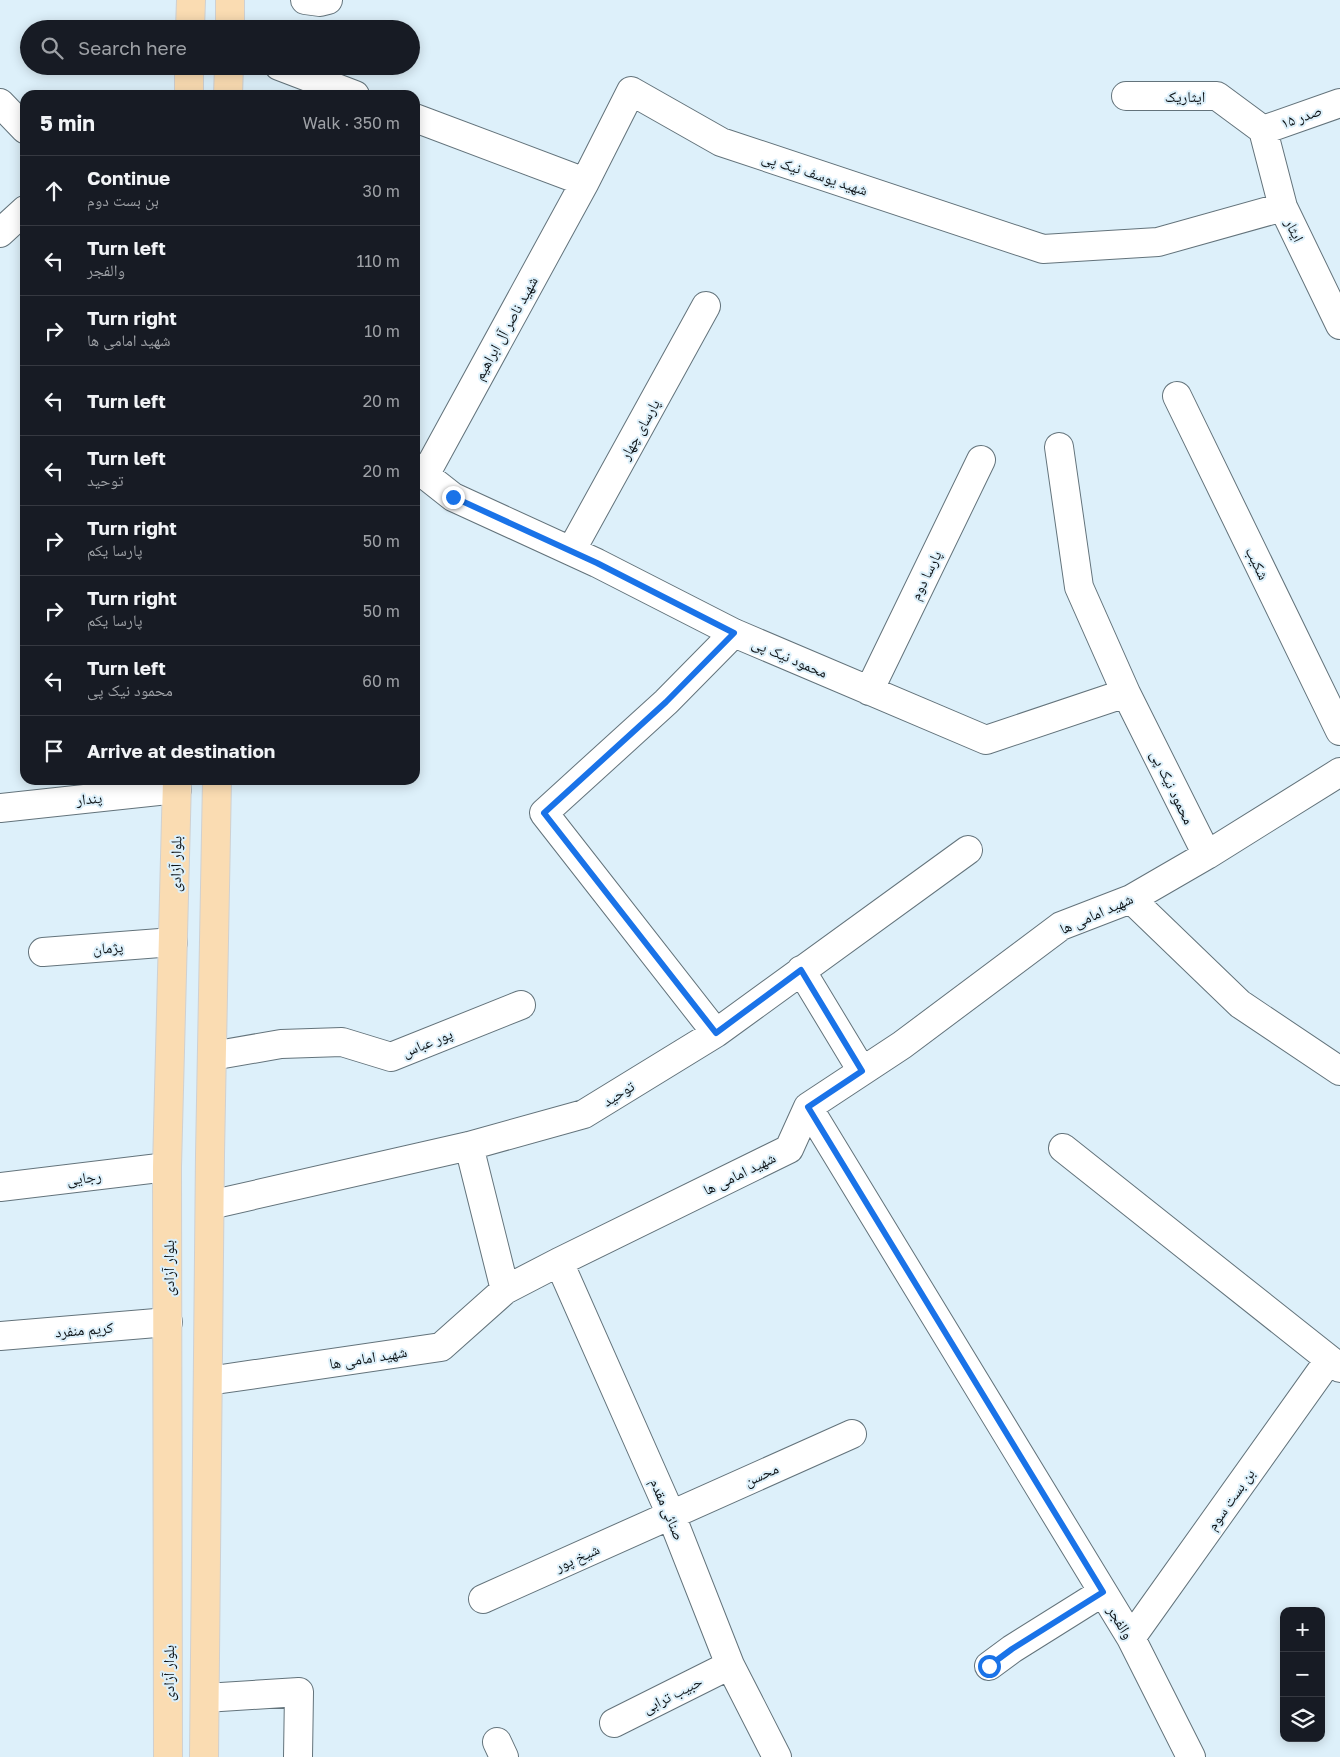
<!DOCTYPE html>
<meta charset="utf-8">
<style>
:root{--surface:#171b24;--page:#242831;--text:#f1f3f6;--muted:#9ea1a6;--line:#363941}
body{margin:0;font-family:"Golos Text","Noto Naskh Arabic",sans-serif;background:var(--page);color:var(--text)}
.controls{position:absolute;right:15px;bottom:15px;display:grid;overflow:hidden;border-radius:10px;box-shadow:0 2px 12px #0003}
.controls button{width:45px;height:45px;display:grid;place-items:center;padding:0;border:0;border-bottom:1px solid var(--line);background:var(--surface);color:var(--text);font:25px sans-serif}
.stop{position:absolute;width:15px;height:15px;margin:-11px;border:4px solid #1a73e8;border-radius:50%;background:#fff}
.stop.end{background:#1a73e8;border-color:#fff;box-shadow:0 1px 5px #0008}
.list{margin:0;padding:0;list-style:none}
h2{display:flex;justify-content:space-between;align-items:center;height:65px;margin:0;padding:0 20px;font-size:21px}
h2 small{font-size:16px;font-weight:400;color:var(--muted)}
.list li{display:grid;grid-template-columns:32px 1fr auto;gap:15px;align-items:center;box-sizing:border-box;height:70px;padding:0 20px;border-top:1px solid var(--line)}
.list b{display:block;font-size:19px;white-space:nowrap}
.list p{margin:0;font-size:16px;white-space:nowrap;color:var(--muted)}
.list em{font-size:16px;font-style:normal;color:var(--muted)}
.icon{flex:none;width:28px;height:28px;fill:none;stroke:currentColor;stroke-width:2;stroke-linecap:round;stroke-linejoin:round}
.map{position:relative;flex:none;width:1340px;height:1757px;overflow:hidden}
.search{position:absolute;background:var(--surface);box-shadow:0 2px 12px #0003;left:20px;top:20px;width:400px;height:55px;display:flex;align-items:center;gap:12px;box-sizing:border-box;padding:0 18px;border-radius:28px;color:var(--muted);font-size:19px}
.panel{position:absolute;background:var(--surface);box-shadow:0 2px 12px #0003;left:20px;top:90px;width:400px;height:695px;border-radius:15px}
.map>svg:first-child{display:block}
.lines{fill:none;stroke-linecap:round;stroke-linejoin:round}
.minor-casing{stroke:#63737b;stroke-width:30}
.major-casing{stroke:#cfd0d1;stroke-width:30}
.minor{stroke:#fff;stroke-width:28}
.major{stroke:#fadcb2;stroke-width:28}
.route{stroke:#1a73e8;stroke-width:6}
.labels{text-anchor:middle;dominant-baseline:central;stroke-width:4;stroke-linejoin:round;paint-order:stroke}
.street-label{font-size:15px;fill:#0e1418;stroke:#ddf0fa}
</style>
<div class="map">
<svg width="1340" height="1757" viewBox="0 0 1340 1757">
<rect width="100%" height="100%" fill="#ddf0fa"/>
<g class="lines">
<defs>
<path id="minor" d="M305 0 320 2 328 0
M279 66 355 95
M1126 96H1217L1263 130
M0 103 25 129
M415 118 585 182 631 91 721 142 1043 249 1158 242 1283 207
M1263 130 1283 207 1340 325
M1263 130 1340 103
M0 233 25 210
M1177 396 1340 731
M1059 447 1079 587 1126 693
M415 467 453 497 597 563 734 633 986 740 1126 693 1207 855
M425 475 585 182
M571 551 706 306
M869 691 981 460
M0 808 177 789
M1131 899 1240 1004 1340 1071
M43 952 173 942
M801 970 862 1071
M716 1033 544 813 666 702 734 633
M212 1056 281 1044 342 1042 391 1057 521 1005
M808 1107 1131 1638 1191 1757
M469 1146 505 1290
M1063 1148 1340 1368
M0 1187 167 1167
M210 1205 469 1146 584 1114 716 1033 968 850
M559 1262 671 1515 730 1665 777 1757
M0 1336 168 1322
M208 1381 441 1347 505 1290 559 1262 789 1149 808 1107 902 1045 1061 926 1131 899 1207 855 1340 772
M483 1599 852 1434
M1131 1638 1329 1360
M989 1666 1012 1649 1103 1592
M205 1698 299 1692 298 1757
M614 1723 730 1665
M497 1742 504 1757"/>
<path id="major" d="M190 29 191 0
M230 29V0
M189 95V66
M228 95 229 66
M168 1757 167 1167 177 780
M204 1757 210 1155 217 780"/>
</defs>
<!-- minor casing -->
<use href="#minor" class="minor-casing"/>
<!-- major casing -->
<use href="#major" class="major-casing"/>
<!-- minor -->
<use href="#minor" class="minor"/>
<!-- major -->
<use href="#major" class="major"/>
</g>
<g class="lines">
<!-- route -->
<path class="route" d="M453 497 597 563 734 633 666 702 544 813 716 1033 801 970 862 1071 808 1107 1103 1592 1012 1649 989 1666"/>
</g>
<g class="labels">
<!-- street labels -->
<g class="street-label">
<text x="1185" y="96">ایثاریک</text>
<text transform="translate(1301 116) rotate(-20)">صدر ۱۵</text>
<text transform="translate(815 173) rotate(18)">شهید یوسف نیک پی</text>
<text transform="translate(1295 230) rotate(64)">ایثار</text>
<text transform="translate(505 328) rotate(-61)">شهید ناصر آل ابراهیم</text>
<text transform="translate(639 429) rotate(-61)">پارسای چهار</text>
<text transform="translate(1258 563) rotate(64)">شکیب</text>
<text transform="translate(925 575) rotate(-64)">پارسا دوم</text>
<text transform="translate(790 657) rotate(23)">محمود نیک پی</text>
<text transform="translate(1173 787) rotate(64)">محمود نیک پی</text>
<text transform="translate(89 798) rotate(-6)">پندار</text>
<text transform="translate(175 864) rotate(-89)">بلوار آزادی</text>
<text transform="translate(1096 913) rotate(-24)">شهید امامی ها</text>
<text transform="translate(108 947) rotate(-4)">پژمان</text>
<text transform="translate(427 1042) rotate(-22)">پور عباس</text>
<text transform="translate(618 1093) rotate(-32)">توحید</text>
<text transform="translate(739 1173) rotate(-26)">شهید امامی ها</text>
<text transform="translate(84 1177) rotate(-7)">رجایی</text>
<text transform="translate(168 1268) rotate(-90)">بلوار آزادی</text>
<text transform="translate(84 1329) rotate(-5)">کریم منفرد</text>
<text transform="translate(368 1357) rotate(-9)">شهید امامی ها</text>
<text transform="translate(761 1474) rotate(-24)">محسن</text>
<text transform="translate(1230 1499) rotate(-55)">بن بست سوم</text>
<text transform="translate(668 1509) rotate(67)">صنائی مقدم</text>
<text transform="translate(577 1557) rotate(-24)">شیخ پور</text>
<text transform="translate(1121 1622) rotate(59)">والفجر</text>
<text transform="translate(168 1673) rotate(-90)">بلوار آزادی</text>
<text transform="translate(672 1694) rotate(-27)">حبیب ترابی</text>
</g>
</g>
</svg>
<div class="controls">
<button>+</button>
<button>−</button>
<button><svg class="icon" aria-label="layers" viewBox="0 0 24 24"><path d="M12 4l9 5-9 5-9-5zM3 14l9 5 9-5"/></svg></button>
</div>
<div class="stop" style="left:989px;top:1666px"></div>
<div class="stop end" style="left:453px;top:497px"></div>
<div class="search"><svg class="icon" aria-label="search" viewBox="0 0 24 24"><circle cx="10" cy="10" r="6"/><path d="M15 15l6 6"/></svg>Search here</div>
<section class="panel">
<h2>5 min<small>Walk · 350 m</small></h2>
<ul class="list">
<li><svg class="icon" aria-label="ahead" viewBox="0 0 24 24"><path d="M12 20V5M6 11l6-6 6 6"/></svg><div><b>Continue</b><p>بن بست دوم</p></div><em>30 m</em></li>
<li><svg class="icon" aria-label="left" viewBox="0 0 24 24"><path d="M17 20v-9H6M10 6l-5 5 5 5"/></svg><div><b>Turn left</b><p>والفجر</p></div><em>110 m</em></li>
<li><svg class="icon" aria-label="right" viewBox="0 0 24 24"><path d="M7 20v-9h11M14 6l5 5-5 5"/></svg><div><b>Turn right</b><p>شهید امامی ها</p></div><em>10 m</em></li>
<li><svg class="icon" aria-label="left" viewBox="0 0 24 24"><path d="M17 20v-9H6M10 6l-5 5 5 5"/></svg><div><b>Turn left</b></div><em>20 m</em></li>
<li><svg class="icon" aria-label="left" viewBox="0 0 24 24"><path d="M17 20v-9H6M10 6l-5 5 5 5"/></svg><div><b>Turn left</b><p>توحید</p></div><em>20 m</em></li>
<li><svg class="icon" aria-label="right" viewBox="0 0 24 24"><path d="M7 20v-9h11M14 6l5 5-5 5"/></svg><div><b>Turn right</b><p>پارسا یکم</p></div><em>50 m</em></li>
<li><svg class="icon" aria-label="right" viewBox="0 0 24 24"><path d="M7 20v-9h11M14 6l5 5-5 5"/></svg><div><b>Turn right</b><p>پارسا یکم</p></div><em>50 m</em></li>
<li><svg class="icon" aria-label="left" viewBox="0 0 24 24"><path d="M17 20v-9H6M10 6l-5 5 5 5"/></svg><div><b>Turn left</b><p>محمود نیک پی</p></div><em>60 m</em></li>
<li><svg class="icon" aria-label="arrive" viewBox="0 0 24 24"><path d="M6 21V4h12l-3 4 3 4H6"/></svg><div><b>Arrive at destination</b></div></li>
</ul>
</section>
</div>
